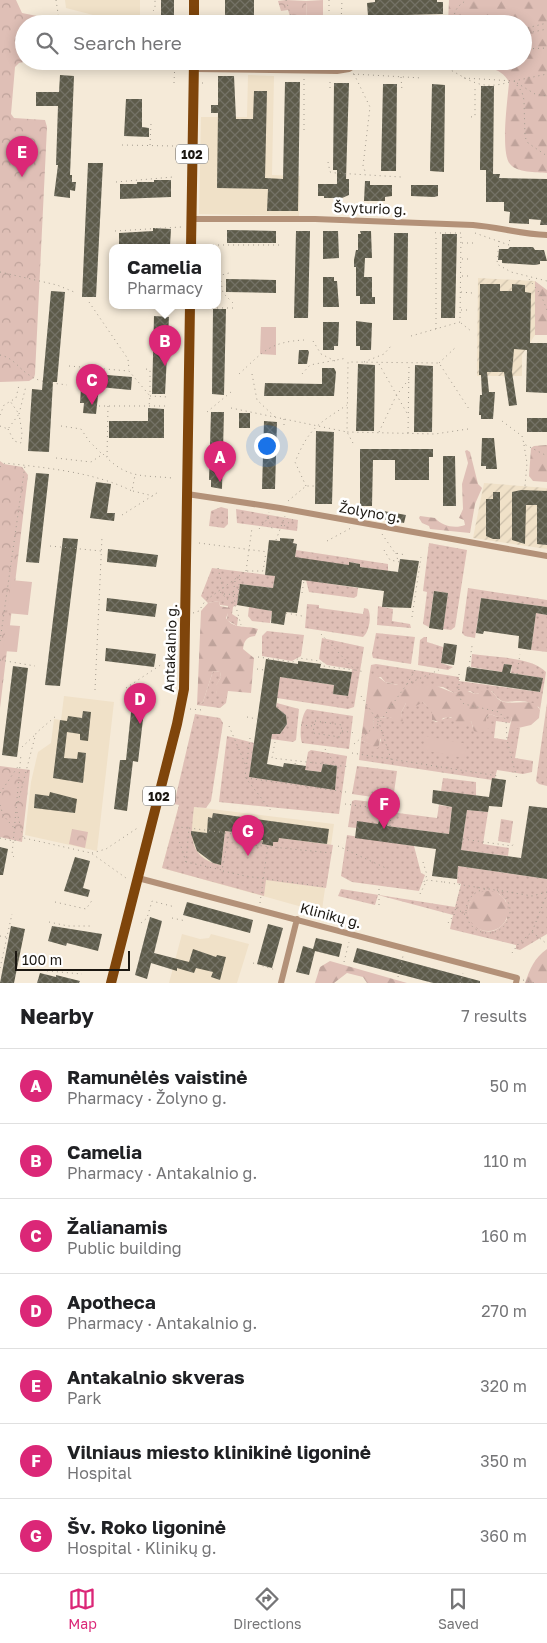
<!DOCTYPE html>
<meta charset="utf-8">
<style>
:root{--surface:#fff;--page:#f6f6f6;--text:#202124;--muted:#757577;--line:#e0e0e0;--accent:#db2777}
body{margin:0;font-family:"Golos Text",sans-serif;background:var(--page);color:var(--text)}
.scale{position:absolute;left:15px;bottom:12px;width:115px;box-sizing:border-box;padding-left:5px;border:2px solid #1b1711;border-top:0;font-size:14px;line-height:18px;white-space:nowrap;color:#1b1711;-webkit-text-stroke:4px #fff;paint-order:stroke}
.you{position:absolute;left:266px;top:445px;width:18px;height:18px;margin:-12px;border:4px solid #fff;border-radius:50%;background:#1a73e8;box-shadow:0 0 0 8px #1a73e833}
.badge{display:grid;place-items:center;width:32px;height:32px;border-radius:50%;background:var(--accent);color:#fff;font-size:16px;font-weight:700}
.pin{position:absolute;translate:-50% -41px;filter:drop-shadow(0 1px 2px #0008)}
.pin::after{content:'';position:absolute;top:26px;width:18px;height:15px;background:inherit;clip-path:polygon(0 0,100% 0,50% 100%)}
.popup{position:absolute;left:109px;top:244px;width:112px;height:65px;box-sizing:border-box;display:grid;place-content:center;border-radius:10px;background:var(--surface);filter:drop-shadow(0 1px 4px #0005);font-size:16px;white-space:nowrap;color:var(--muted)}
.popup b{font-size:19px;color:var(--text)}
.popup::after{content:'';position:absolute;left:50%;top:100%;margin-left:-10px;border:10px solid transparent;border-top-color:var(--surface)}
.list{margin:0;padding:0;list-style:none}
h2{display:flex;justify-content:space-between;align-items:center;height:65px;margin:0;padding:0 20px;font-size:21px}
h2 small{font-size:16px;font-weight:400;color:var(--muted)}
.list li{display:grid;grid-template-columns:32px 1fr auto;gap:15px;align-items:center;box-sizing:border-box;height:75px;padding:0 20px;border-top:1px solid var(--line)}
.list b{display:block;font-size:19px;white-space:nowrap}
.list p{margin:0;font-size:16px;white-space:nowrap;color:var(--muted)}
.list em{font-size:16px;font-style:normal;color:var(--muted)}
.icon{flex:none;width:28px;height:28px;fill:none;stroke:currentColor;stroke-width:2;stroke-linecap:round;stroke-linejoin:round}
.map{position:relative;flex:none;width:547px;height:983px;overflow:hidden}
.search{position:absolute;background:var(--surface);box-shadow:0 2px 12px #0003;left:15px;right:15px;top:15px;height:55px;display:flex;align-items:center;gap:12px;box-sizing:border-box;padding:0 18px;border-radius:28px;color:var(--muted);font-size:19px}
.sheet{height:590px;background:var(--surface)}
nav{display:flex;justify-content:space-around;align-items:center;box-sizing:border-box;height:70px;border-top:1px solid var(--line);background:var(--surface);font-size:14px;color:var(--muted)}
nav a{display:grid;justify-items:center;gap:2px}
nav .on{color:var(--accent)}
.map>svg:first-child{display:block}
.built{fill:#f0e1c8}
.industrial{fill:url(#industrial-furrows)}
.grass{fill:url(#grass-dots);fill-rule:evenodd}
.forest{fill:url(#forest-firs)}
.park{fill:url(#park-crowns)}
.pitch{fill:#dfbfb6}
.building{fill:url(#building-cross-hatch)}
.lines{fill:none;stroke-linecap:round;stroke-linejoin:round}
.path{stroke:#a39b8e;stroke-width:1;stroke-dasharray:1 4;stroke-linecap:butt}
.minor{stroke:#b39178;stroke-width:6}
.primary{stroke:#7f450b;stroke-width:10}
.labels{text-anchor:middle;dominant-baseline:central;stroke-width:5;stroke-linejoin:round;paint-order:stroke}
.shield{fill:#fff;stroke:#5f5d58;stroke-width:1}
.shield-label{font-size:12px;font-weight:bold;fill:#1b1711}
.street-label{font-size:14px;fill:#1b1711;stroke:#fff}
</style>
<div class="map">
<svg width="547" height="983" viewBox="0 0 547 983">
<defs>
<pattern id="industrial-furrows" width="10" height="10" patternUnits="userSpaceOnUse" patternTransform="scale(1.25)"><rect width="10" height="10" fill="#f0e1c8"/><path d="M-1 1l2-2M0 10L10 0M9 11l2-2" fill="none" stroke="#cdc0ab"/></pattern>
<pattern id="grass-dots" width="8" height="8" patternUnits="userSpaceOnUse" patternTransform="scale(1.25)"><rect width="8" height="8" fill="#dfbfb6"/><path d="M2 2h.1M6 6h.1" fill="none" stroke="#bfa39b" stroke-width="1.8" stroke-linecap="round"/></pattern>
<pattern id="forest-firs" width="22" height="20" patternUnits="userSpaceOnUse" patternTransform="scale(1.25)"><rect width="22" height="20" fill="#dfbfb6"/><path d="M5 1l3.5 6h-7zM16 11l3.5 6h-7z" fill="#bfa39b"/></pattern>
<pattern id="park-crowns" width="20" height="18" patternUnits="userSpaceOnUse" patternTransform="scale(1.25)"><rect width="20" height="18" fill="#dfbfb6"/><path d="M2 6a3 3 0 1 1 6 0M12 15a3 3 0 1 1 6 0" fill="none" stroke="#bfa39b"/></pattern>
<pattern id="building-cross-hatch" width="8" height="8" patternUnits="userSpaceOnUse" patternTransform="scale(1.25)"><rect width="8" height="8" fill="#5d5b4a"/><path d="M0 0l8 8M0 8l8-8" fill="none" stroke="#747266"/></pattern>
</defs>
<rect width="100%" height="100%" fill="#f5ead8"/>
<!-- built -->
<path class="built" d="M65 0H140V24H128L66 8Z
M248 75 274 76 272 175 300 176 299 216 199 214 201 117H247Z
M64 696 114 702 97 851 25 835 31 782 38 752 51 743 54 719 61 720Z
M179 805 334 824 322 910 320 912 162 868Z
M182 934 200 939 209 938 211 934 249 944 237 983H169Z"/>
<!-- industrial -->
<path class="industrial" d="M478 278 535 281V335L522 355V376H477Z
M484 483 547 488V549L473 538Z"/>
<!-- grass -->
<path class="grass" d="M221 507 228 509V524L224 528 209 526 211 511Z
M236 509 298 520 297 531 237 523Z
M429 543 467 550 455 627 451 630 443 629 448 593 434 591 429 627 423 624 427 592 423 591Z
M296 550 388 564V571L360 567V564L350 562 349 565 295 559Z
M212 568 275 576 273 588 240 584 237 605 233 607 232 614 238 618 237 626 227 620 228 606 220 605 219 601 208 603 201 596Z
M306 580 358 588 357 596 354 598 309 592Z
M468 588 547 600V607L481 598 475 638 465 636 462 633Z
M307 604 319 605V608L363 614 364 608 368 609C372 616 369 632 363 637L305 628Z
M378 606 393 609 392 621 410 624 411 628 377 625Z
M249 607 272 611 270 623 252 621 248 616Z
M536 613 547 615V652L531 650Z
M267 631 304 635 301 656 292 661 262 656V636Z
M376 633 415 637 411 664 373 658 372 654Z
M424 637H427V642L443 647 441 663 453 667 448 670 418 665 420 640Z
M322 638 364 647 354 707 348 709 277 698 280 677 334 685 333 694 348 696 352 669 327 665 319 659Z
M472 654C493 657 532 657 546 672L540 710 539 707C533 704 527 701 520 701 506 701 502 706 492 691L475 694 470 691 454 693 443 687 411 685 407 687 385 682 381 677 369 678 371 665 376 664 459 677V681L540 692 542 678 511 673 512 665 505 664 502 672 471 667Z
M213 671 220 672 221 677 216 686 217 694 228 691 226 703 220 708 197 705 203 702Z
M423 702 433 711 432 720 436 722 448 717 466 722 471 721 473 728 486 722V718L490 714 498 717 509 715 512 718 510 723 496 721 494 738 507 740 510 726 520 728 515 758 533 761 532 772 523 774 497 770 495 778H492V780L359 760 361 740 378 747 381 740 373 725 374 718 390 717 402 722 401 713 406 703Z
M277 703 299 709 296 740 293 742 271 739 272 734H280L287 724 286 715 276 707Z
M547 703V786L539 784 536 781Z
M307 709 353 716 349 749 302 743C299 735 301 715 307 709Z
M195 714 220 718 223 723 211 801 206 808 194 807C191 834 187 858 221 865L225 831 259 835 263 844 273 846V842L279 838 333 845 326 888 266 880 264 896 162 868 179 805 174 804Z
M227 736 254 743 249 777 335 789 337 766 323 764 321 772 305 770 308 752 311 750 347 756 339 814 219 802Z
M357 766 397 771 393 800 352 794Z
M443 778 476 782V796L441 791Z
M355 800 391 804 390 812 437 818 439 805 452 807 449 834 387 826 388 821 379 820 378 824 356 828 348 827 352 801Z
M467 810 488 812 483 844 509 848 508 856 461 850Z
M501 819 513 821 510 843 498 841Z
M347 835 414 846 421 873 425 875 419 891 352 882 341 876Z
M458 866 547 879V934L520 950 516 949V945L450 929 453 915 378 895 375 905 338 896 341 889 455 907 461 884 457 883ZM484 892 499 894 506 901 507 919C486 954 446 905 484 892Z"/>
<!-- forest -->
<path class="forest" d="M449 0H547V173C536 172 517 173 510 164 500 152 508 98 509 82 501 66 480 66 463 61H523V24H448Z
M535 281 547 290V335H535Z
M547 445V482L533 481 529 476 531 448 534 446Z
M467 450 470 452 478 484 482 488 475 504 470 533 430 529 429 526 422 523 419 518 420 516 435 518C442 526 455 529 465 525L464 520 459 518 463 509 462 484 468 463 465 451Z
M219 601 220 606 230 608 226 618C234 630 246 625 258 629L255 636C246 637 244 641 243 649L254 658 251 693 228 691 225 694H217L215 687 221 677 220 672 213 671 203 702 197 705 201 611 208 603Z
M376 675 385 682 397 685H434L454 693 465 690 475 694C480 694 482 690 486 690 494 689 495 698 501 701 511 705 524 700 536 704L540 710 539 718 531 725 514 729 510 726 512 718 509 716 498 717 490 714 486 718V722L491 727 480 733 474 731 471 721 463 726H458L451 717 443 718 440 722 432 720V711L423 702 416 706 406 703 401 713 403 722 400 723 390 717 374 718 373 725C381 733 382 737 378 748H373L372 745 361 740 369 678Z
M468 911a20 20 0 1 1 40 0a20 20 0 1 1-40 0Z
M547 949V983H525C530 969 534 958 547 949Z
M330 961 407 983H367L363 977 347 973 334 983H315L320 967Z"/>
<!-- park -->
<path class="park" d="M0 0H16L22 13 42 17 44 24H24V61H28L19 63 15 67 11 114 14 118 45 120 47 127 35 374 34 378 29 381 0 382Z
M286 0 306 1 307 22H292L288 10 281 11 278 1Z
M0 461 4 464 22 467 28 475 0 708Z
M0 766 30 770 22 842 0 837Z
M72 829 88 832 85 848 69 844Z"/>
<!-- pitch -->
<path class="pitch" d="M323 0V21L307 22 306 1Z
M261 327H276V355L260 354Z
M11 580 32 582 28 615 7 613Z
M6 625 20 626 17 652 3 651Z
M425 736 467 744 464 758 423 750Z"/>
<!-- building -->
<path class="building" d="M161 0H174V24H161Z
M225 0H254V24H225Z
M375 0H437V2H443V14L368 16 367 3 375 2Z
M60 75 74 76 70 175H72V182H76L75 191 70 190V198L54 196 58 165H56L58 106H36V92H59Z
M218 76H234L236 119H253L254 91H267L265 178 283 179 285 82H300L298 211H267L268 189 217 188 218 113H211V105H218Z
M334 83H349L346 179H349V195L342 198H324V196H318V184H337V170H333Z
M383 84H397L396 171H381Z
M432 84 445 85 444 172 430 171Z
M481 86H494L493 174H500L499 178 547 179V225H540L541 220 529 219V224L509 223 510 212 504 211V202H486V170H480Z
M126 99H142V127L149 128V137L124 136Z
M88 163H103L96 297H82Z
M154 180H171V197L120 199V184H137V182H154Z
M365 181H370V185H392V196L385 197V201H364Z
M411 185H438V196L434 197 411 196Z
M153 228 171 229 170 246 119 247V233L153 231Z
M227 230 276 231V243H227Z
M296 231H310L308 318H294Z
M323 231H338L339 258 323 259Z
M360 231H371L372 258H365L364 277H372V297H375V304H360V296H356V267H354V260L356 250H358V234H361Z
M394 233H408L407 320H393Z
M442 234H457L455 318H441Z
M510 247H533L535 250H544L547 261H540V264L535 265 519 264 502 263V260H498L499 249H508Z
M323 277H334V281H337L339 307H323Z
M226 279 276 280V293L226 292Z
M480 284H500V291H512V284L525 285V292L531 293 530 343H547V393L526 392 527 350 514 349 512 372 517 405 509 406 504 372H487L489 392H495L493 419H481V415H479L480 395H482L481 375H479Z
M51 291 65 292 57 382H53L49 452 28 451 32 389 42 390Z
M213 309H226L224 395 212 394Z
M154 316 169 317 165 394H152Z
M356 321 372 323 371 350H360V346H356Z
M323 322H339L338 346H334V350H323Z
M299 350H308L309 352 307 364H298Z
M358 364 375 365 374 431H356Z
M415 365 433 366 432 432H414Z
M322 368H334L336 372 334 396H264L265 383 322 384Z
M82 373 132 377 131 390 99 387 96 414 83 413 84 403H80Z
M148 408 164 409V438H109V421H148Z
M211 412H224L222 489 211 487V480H209Z
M239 413H250V428H239Z
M527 418H547V432H527Z
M264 421 277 422 275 489H262Z
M316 431 334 432 332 504H315Z
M482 438H494L497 469H486V466H481Z
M360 449H433V457H429V480H395V460H373L372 506H360Z
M443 456H455L456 506H443Z
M36 473 49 474 39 563 26 562Z
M96 482 111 484 107 513H115L114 521 90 518Z
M521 490 547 491V545L537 544V505H526L525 544 512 540V492Z
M493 492H500V539H493L486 536V499H493Z
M372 509 406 515 404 523 371 517Z
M63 538 78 539 60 686 45 685Z
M280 538 294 539 293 543 297 544 295 557 349 565V562L360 564V567L398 572 400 559 419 561 411 608 382 607 384 591 302 580 297 613 286 612 284 625 271 623 272 611 237 605 240 584 273 588 275 576 265 575 269 540 280 541Z
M108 549 158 555 156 567 107 562Z
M434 591 448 593 443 630 429 628Z
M107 598 157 604 155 617 106 611Z
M481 598 547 607V615L536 613 531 650 518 648 519 636 484 631 483 634 476 633Z
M444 643 457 645 454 665 441 663Z
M106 648 156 654 154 667 105 661Z
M266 659 298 664V661L321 664 320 668 352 672 348 696 333 694 334 685 280 677 276 707 286 715 287 724 280 734H272L267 764 283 767 284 763 306 766 305 770 321 772 323 764 337 766 335 790 249 777Z
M504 664 512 665 510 673 543 678 540 692 465 681 467 667 502 672Z
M13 666 28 668 17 757 2 755Z
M133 693 146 694 138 762 133 761 127 811 114 809 120 760H126Z
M83 711 91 712 88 741 80 740V734L67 732 64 758 77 759 78 752 86 753 83 783 53 778 60 720 67 721 68 716 82 718Z
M492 778 506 780 502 807 489 806 488 812 467 810 461 850 521 858 529 806 547 808V879L458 866 457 879 432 876 436 849 355 838 357 821 378 824 379 820 388 821 387 826 449 834 452 807 432 803 433 790 489 797Z
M50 792 77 799 75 813 34 808 35 794 49 796Z
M213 813 329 829 327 844 279 838 278 842H273V846L262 844 263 840H259V835L225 831 221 865 213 863 197 851 191 834V831L207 833 208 817 212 818Z
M0 847 8 849 3 875H0Z
M75 857 90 861 83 888 90 890 88 897 64 891Z
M187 902 253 920 250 933 183 915Z
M150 917 162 921 154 953 189 962 193 949 216 957 217 955 226 957 220 980 211 977 213 972 196 968 194 973 177 968V971L151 963 147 979 135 975Z
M268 924 283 928 272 968 257 964Z
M11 926 25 929 14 983H0Z
M52 926 102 934 98 951 67 943 66 946 48 941Z
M316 938 342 944 339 957 315 951 309 975 296 972 303 946 313 949Z
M357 948 480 981V983H433L353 962Z
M40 973 56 977V975L80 981 79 983H37Z"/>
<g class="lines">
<!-- path -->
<path class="path" d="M56 0 59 20 73 18 90 24
M286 0 293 24
M329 0V24
M153 11 155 9V0
M341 24 342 0
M454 24C453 11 457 6 467 0
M523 29 547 23
M523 34 547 29
M523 49 547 48
M443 66C471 80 479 92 513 81
M447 67 454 61
M353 74 422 78
M354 74 370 107 363 166 366 174
M401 77 402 91
M464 78 514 81 547 74
M304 79V131
M514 81 522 92 524 100 525 137 528 143 547 156
M174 83 175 61
M202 83H207
M517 83 535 94 547 96
M330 88V79
M471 117 475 116V86
M122 145 173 146
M150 145 151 123
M328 162 330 172 336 173 401 177
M116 182 173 177
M115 231 181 227
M475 233 509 245 510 237
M499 241 497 264 511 272 547 281
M462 243H473
M203 245H281
M462 259H472
M0 272 57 285 74 292
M218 276 229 273
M220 276 223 293 234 304
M462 276H472
M529 279 541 295 547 310
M461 292 472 293
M89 302 128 359 129 370
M202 308H233
M461 310H471
M461 323 471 331
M436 329V234
M411 336 460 322 461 233H436L432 231
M313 341 321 354 335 361
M0 355C14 358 18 368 29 375 40 383 54 383 67 385
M364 362 384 354 391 346
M439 363 457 346
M379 364 408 415
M69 366 129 371 150 396 149 406
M146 369 150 370V396L168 397
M239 374C263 352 269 342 304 340
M252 374 257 400 275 417
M302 374 310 365 347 358
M99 406H168
M108 406 107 458C129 479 144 475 172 478
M231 408 347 432 354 445
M207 412 231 392
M0 415 4 405 16 398 19 385
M284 419V427
M502 421 522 436 524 444 547 456
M0 426 8 429 19 414 10 401
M61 426 81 429 89 441 102 454
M8 429 14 441 21 443 22 432 19 414 26 386
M468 429 435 434 347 432 348 362 439 363 469 409
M379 432 396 396 409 379
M408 433 409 364
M524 445 527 463 525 486
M56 458 91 462 103 454 107 458
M0 467 5 463C47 468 94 472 132 491L135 475
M306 486 295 462C309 428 318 424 347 405
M133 491 153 496
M288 501 306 486H315
M122 515 160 491
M268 518 273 531
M284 526 295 518
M259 529 268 518 269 512
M382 534 395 553 406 555
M276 540 285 516
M327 541 351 528
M199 543 268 552
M50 546 101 551
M384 550 390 560 400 562
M396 553 398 561
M218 568 223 589
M246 571 252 528
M235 581 233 595 236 606
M220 592 236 607 241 625
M302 593 304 580
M224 594 240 595
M238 595 240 577
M193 613 199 611 205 601 246 571H263L266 552
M286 613 302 616
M412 617 421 557
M321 634 355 670 365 672
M0 641 25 465
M258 657 293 662 299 658 319 661 323 666 355 670
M0 660 35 666
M469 667 472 646
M257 669 264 670
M459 674C460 685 456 696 464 704L499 712 506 720 507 740 517 779
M517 674 520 654
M407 684 415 670 414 667
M126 688 162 664
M95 690 102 537
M361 696 379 723 394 768
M190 709 202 710
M247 717 257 719
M315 721 342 725 340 737 313 733Z
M301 725 313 726
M229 726 246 766
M342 731 355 733
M250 738 245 777 272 812
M275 742 272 758 350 767
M354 744 379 723 407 684 439 670
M22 747 36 734
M325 749 335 764
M352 753 498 776
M295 764 296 760
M246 778 346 792
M0 793 19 765
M18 802 36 733 56 716
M345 804 391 810 392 802
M0 805 3 815 15 829
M17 812 23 837
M390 826 391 811
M220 832 189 828 186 862 222 870 229 833
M225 833 254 837 253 845 331 853
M0 838 13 841 24 838 91 853 126 878
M463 839 512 846 514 843
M338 846 388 869
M92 853 106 849 139 827
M14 857 12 855 21 754
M186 862 177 834 178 827 189 828
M423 862 427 875 423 884
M223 871 245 876 326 887
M444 877V882L488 889
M466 911a22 22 0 1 1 44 0a22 22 0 1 1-44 0Z
M497 890 532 896 547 892
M420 894 427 880 443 882
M55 902 86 909 93 899
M260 903 269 837
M379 905V888
M456 908 467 916
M172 918 186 921
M49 922 68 926H93
M141 923 147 918 152 901 175 907
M448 923 454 915 461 886
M532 932 547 944
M0 936 6 937
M512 953 519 943 532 932 547 894
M344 962 349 942
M253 963 276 970
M0 968 12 914
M37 970 82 974
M398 977 403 956
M523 980 535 983
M460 983 463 973"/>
<!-- minor -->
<path class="minor" d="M194 69 337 71 349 69 358 63 422 65 437 64
M191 219H315L473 225C498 227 521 234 547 235
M187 494 280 508 547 556
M138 878 517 978 516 983
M281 983 297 919"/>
<!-- primary -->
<path class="primary" d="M194 0V24
M191 247 194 61
M111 983 177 724 184 689 190 305"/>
</g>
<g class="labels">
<!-- shield labels -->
<g class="shield">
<rect x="176" y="144.5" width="32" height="19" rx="4"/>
<rect x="143" y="786.5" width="32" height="19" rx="4"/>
</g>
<g class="shield-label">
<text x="192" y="154">102</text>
<text x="159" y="796">102</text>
</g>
<!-- street labels -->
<g class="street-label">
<text transform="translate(370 208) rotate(2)">Švyturio g.</text>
<text transform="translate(370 512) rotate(10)">Žolyno g.</text>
<text transform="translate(170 648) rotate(-88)">Antakalnio g.</text>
<text transform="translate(331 915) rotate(15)">Klinikų g.</text>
</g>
</g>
</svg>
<div class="scale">100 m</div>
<div class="you"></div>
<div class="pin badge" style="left:220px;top:482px">A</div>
<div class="pin badge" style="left:165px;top:366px">B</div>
<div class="popup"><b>Camelia</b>Pharmacy</div>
<div class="pin badge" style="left:92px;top:405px">C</div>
<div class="pin badge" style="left:140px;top:724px">D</div>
<div class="pin badge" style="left:22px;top:177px">E</div>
<div class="pin badge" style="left:384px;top:829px">F</div>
<div class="pin badge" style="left:248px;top:856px">G</div>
<div class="search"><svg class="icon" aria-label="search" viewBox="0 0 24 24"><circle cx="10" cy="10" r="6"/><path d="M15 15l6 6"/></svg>Search here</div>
</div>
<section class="sheet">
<h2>Nearby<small>7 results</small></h2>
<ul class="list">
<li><span class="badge">A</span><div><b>Ramunėlės vaistinė</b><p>Pharmacy · Žolyno g.</p></div><em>50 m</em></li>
<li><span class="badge">B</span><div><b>Camelia</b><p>Pharmacy · Antakalnio g.</p></div><em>110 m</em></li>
<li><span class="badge">C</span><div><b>Žalianamis</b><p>Public building</p></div><em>160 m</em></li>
<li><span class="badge">D</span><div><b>Apotheca</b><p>Pharmacy · Antakalnio g.</p></div><em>270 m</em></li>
<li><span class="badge">E</span><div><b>Antakalnio skveras</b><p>Park</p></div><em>320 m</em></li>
<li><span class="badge">F</span><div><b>Vilniaus miesto klinikinė ligoninė</b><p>Hospital</p></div><em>350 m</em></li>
<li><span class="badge">G</span><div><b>Šv. Roko ligoninė</b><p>Hospital · Klinikų g.</p></div><em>360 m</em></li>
</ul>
</section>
<nav>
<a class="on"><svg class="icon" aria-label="map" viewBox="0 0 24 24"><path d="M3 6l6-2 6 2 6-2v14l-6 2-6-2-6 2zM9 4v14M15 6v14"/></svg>Map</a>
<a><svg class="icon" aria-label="directions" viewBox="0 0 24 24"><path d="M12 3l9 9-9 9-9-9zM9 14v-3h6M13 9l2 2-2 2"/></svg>Directions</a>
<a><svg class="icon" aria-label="saved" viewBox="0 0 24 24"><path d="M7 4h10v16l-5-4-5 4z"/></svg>Saved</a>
</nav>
